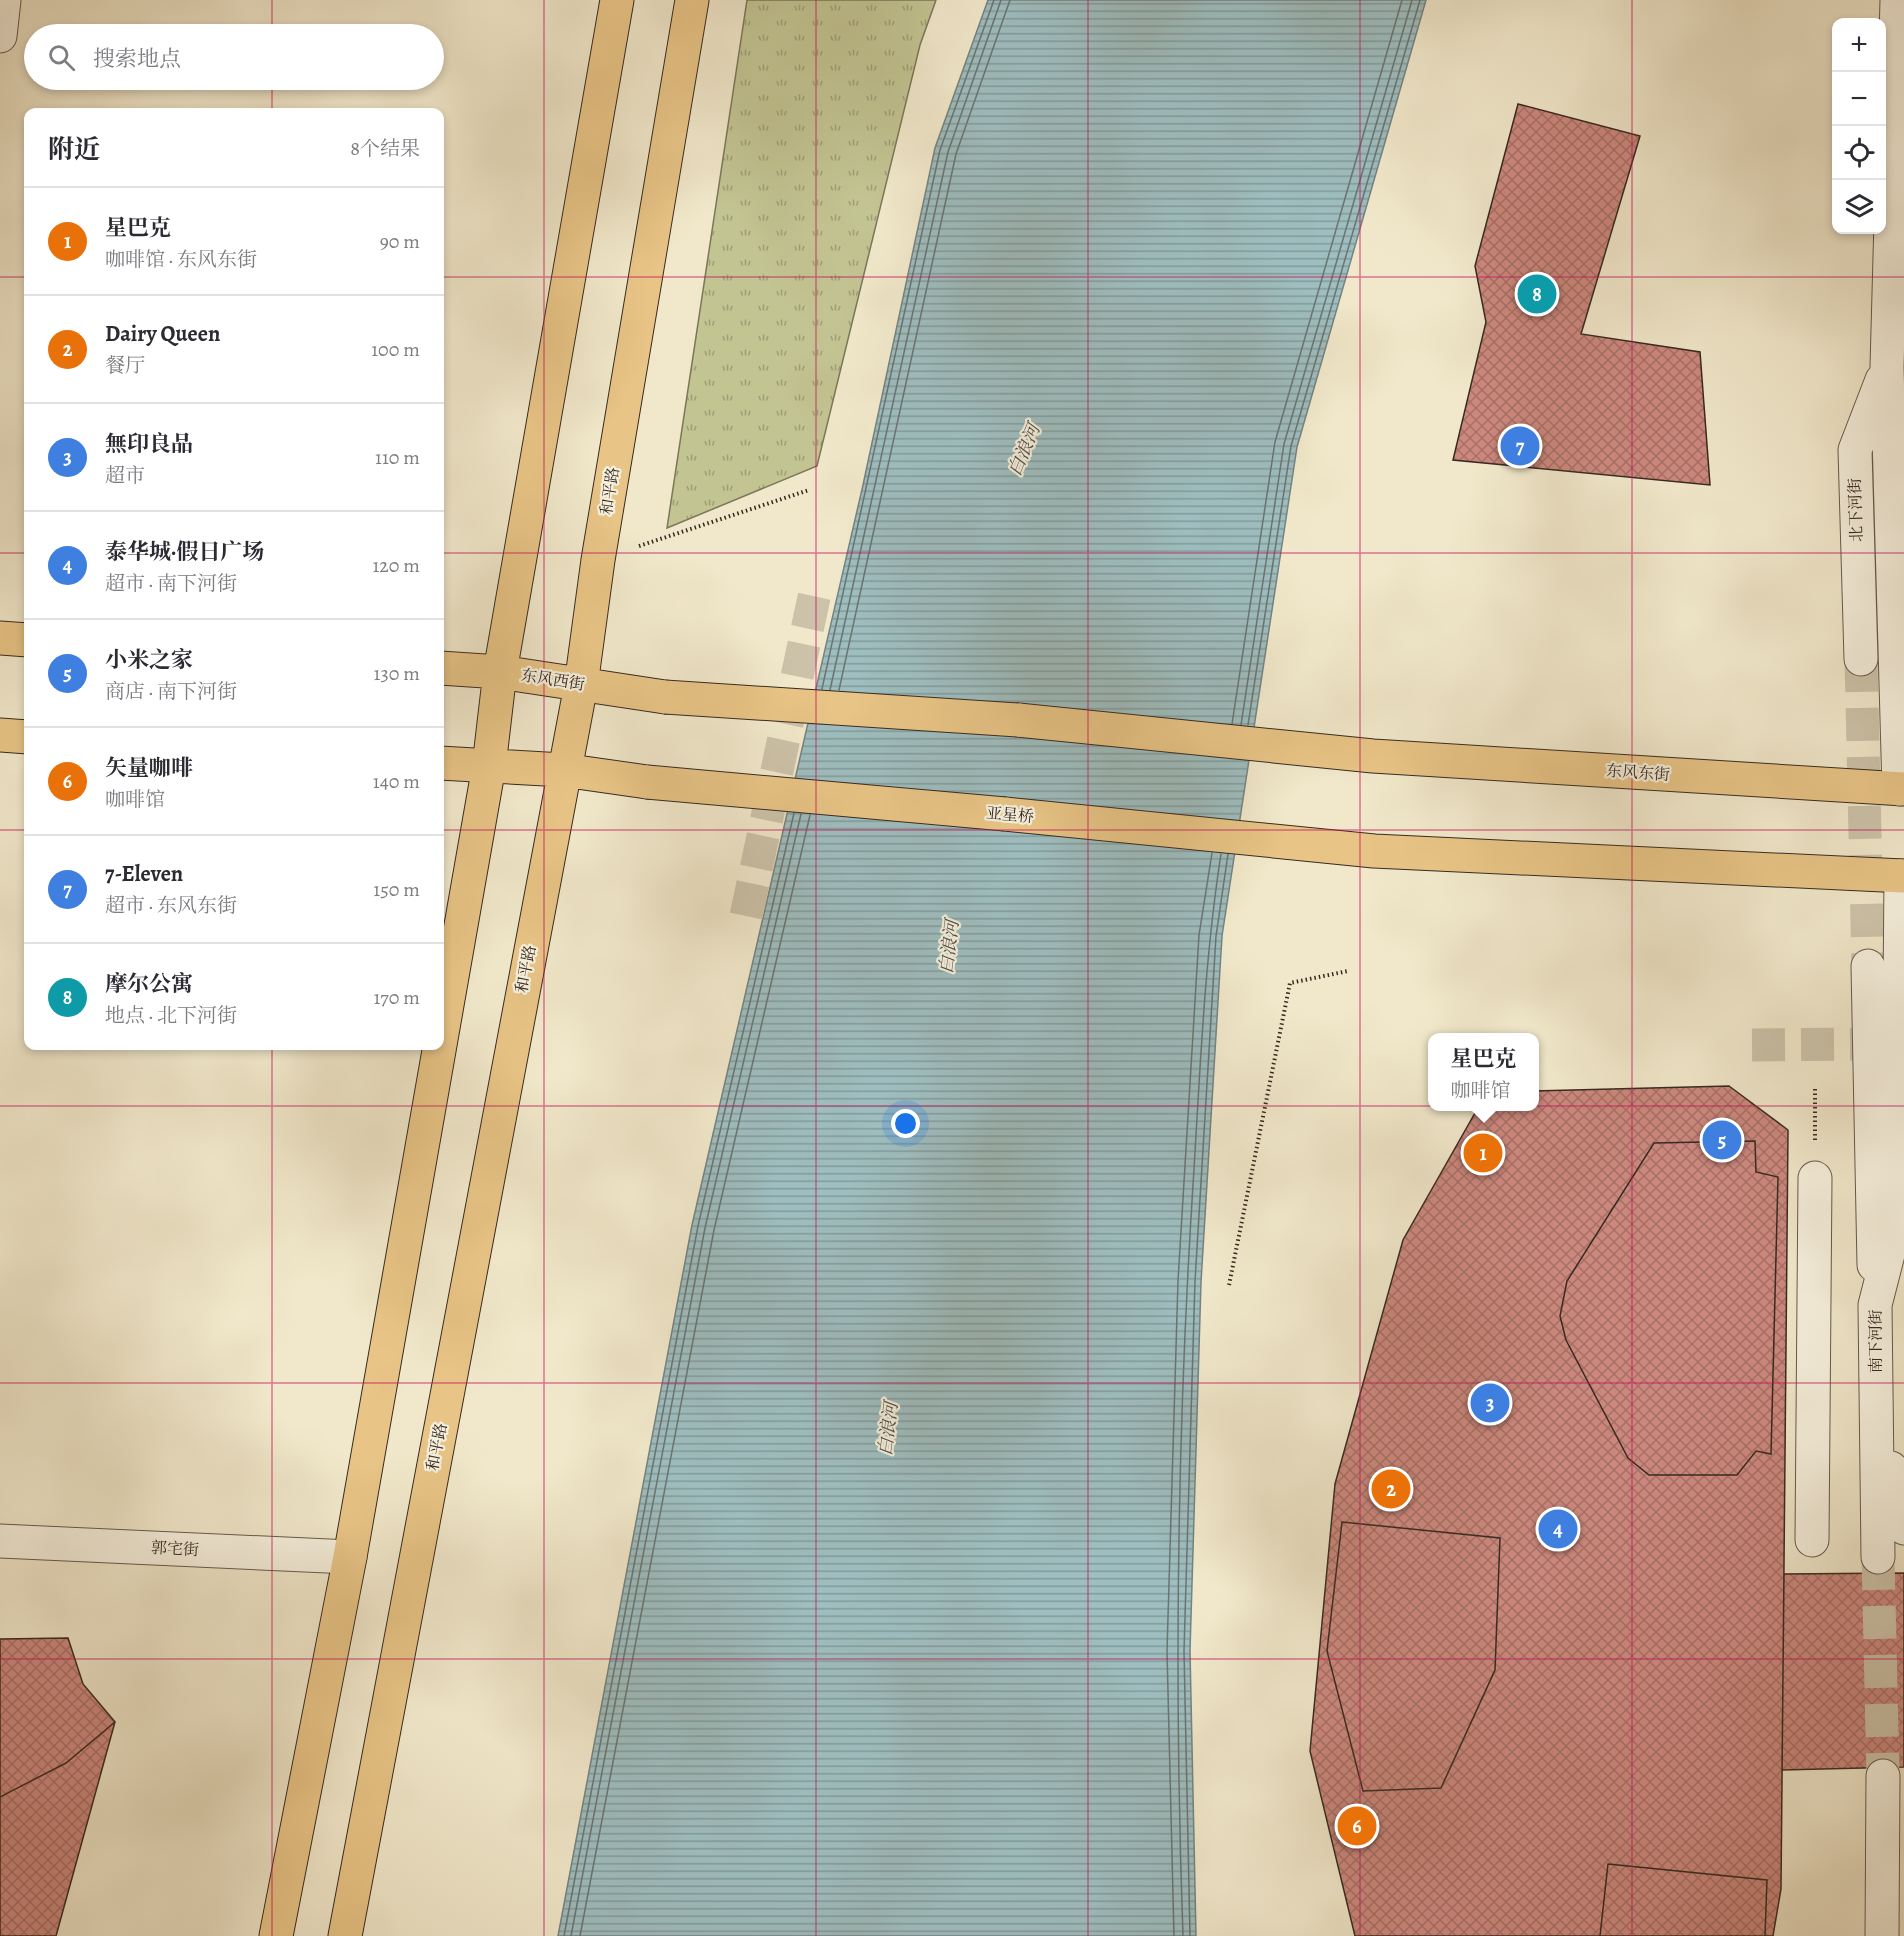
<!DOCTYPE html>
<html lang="zh">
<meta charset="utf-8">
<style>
:root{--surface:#fff;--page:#f2f2f3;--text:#2b2b33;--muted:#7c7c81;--line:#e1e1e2;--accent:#8f2418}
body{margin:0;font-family:Alegreya,"Noto Serif SC",serif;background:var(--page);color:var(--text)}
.controls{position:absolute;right:18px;top:18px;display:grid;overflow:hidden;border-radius:12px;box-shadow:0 3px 9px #0003}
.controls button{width:54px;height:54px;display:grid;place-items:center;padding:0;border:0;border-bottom:2px solid var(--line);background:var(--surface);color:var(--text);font:30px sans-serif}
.you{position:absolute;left:906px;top:1124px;width:21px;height:21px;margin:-15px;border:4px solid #fff;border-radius:50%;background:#1a73e8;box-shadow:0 0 0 9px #1a73e833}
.badge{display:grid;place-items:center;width:39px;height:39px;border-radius:50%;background:var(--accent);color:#fff;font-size:20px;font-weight:700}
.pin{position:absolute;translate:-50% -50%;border:3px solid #fff;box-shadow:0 2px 6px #0006}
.popup{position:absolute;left:1428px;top:1033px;width:111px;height:78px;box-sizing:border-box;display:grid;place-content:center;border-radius:12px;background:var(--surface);filter:drop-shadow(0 2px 4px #0005);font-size:20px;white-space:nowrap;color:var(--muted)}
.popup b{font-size:22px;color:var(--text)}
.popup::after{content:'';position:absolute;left:50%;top:100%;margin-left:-12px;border:12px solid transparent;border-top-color:var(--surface)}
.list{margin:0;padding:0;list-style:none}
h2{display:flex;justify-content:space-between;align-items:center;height:78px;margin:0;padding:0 24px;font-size:26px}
h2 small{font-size:20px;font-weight:400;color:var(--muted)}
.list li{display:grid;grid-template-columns:39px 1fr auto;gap:18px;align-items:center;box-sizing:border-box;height:108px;padding:0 24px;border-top:2px solid var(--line)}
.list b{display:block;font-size:22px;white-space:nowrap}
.list p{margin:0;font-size:20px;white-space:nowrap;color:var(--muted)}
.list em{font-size:20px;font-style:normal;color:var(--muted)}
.icon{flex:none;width:33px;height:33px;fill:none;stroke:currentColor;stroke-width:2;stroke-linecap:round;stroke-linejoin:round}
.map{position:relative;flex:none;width:1904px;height:1936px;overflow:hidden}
.search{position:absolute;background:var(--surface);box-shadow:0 3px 9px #0003;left:24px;top:24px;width:420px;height:66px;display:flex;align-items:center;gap:15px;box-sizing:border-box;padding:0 21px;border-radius:33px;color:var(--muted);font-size:22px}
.panel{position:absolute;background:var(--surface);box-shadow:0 3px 9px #0003;left:24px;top:108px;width:420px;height:942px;border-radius:12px}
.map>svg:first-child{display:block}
.park{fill:url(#park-tufts);stroke:#7c775a;stroke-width:1.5}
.water{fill:url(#water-rules);stroke:#758381;stroke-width:1.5}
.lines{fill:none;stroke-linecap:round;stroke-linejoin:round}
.shore{stroke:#6a7471;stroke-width:1.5}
.building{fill:url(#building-cross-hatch);stroke:#372a22;stroke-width:1.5}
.minor-tunnel{stroke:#ccc2a9;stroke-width:33;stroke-dasharray:33 16;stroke-linecap:butt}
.minor-casing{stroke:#665a4c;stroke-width:35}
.major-casing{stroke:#372a22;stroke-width:35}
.path{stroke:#372a22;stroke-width:4;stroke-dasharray:1.5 3;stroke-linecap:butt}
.minor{stroke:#f6f0dd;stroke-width:33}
.major{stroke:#e8c486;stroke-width:33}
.major-bridge-casing{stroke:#372a22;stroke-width:35;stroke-linecap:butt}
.major-bridge{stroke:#e8c486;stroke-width:33}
.grid{fill:none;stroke:#c2185b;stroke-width:1.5;stroke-opacity:0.55}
.labels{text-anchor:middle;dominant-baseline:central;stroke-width:4.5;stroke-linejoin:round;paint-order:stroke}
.street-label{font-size:16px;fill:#372a22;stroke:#f6f0dd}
.water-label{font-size:18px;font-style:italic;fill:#514f4a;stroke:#f6f0dd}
</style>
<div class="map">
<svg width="1904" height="1936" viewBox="0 0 1904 1936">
<defs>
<pattern id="park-tufts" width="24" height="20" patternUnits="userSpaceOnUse" patternTransform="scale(1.5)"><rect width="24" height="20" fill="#c2c492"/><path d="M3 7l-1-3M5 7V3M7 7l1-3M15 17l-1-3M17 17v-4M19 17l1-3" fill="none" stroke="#9e9f77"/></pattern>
<pattern id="water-rules" width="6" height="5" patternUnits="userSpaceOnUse" patternTransform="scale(1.5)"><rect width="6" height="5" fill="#9ebec0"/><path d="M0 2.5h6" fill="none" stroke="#829b9c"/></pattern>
<pattern id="building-cross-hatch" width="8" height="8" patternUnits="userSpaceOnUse" patternTransform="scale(1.5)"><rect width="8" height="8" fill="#cd887e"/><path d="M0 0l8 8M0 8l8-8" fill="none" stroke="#a76f67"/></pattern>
</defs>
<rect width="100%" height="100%" fill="#f1e8cb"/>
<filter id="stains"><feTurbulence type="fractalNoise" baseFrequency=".00333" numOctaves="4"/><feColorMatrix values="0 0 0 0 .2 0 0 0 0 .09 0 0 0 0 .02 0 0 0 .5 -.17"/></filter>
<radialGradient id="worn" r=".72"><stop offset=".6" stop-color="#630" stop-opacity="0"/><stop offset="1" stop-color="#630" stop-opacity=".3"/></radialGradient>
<!-- park -->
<path class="park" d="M747 0H936L920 45 817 466 667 528Z"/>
<!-- water -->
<path class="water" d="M988 0H1426L1297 447 1222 936 1201 1282 1190 1651 1196 1936H558L692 1225 863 485 935 148Z"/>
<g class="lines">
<!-- shore -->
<path class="shore" d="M822 689 940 150 994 0
M830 690 948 152 1001 0
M839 690 956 154 1010 0
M1232 724 1275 442 1402 0
M1241 725 1284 444 1412 0
M1248 725 1291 446 1420 0
M564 1936 698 1226 794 813
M571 1936 705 1228 801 814
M580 1936 714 1230 810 815
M1174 1936 1167 1651 1178 1281 1199 935 1212 853
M1183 1936C1174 1685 1177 1435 1193 1185 1200 1074 1204 963 1221 854
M1190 1936 1184 1651 1195 1281 1216 936 1228 854"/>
</g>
<!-- building -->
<path class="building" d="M1518 104 1640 136 1581 334 1700 352 1710 485 1453 460 1486 322 1475 266Z
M1729 1086 1788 1130 1781 1889 1773 1936H1355L1310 1751 1335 1484 1403 1240 1479 1106H1534V1091Z
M1755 1141 1756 1172 1778 1177 1771 1454 1756 1451 1737 1475H1649L1628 1458 1566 1340 1560 1316 1567 1281 1654 1143Z
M1342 1522 1500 1538 1495 1670 1441 1788 1363 1791 1327 1651Z
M1904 1573V1767L1782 1770 1784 1574Z
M68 1638 83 1684 115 1722 56 1936H0V1639Z
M68 1638 83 1684 115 1722 66 1763 0 1797V1639Z
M1608 1864 1767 1880 1765 1936H1600Z"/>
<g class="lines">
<!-- minor-tunnel -->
<path class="minor-tunnel" d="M1861 659 1868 966
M746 916 816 588
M1752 1045 1870 1044
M1878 1557 1883 1776"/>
<defs>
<path id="minor" d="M1897 0 1887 367 1899 789
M0 36 4 0
M1861 659 1855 450 1882 380
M1868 966 1874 1265
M1891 1468 1904 1528
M1812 1540 1815 1178
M0 1541 350 1557
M1878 1557 1875 1305 1898 1215 1901 876
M1882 1936 1883 1776"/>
<path id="major" d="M0 638 28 640
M440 668 500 672 665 697
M1018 720 1373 756 1904 789
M0 735 28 737
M440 763 563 770 647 782
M1005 814 1374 851 1904 876
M276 1936 350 1557 489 766 500 672 617 0
M345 1936 581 685 598 560 692 0"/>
</defs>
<!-- minor casing -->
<use href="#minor" class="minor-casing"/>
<!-- major casing -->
<use href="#major" class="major-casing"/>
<!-- path -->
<path class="path" d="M639 546 809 490
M1815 1089V1142
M1229 1285 1290 983 1348 971"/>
<!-- minor -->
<use href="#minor" class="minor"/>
<!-- major -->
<use href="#major" class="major"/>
<defs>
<path id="major-bridge" d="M665 697 1018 720
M647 782 1005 814"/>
</defs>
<!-- major-bridge casing -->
<use href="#major-bridge" class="major-bridge-casing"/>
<!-- major-bridge -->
<use href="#major-bridge" class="major-bridge"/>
</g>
<!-- grid -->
<path class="grid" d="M272 0V34M544 0V1936M816 0V1936M1088 0V1936M1360 0V1936M1632 0V1936M272 80V112M0 277H28M440 277H1904M0 553H28M440 553H1904M0 830H28M440 830H1904M272 1046V1936M0 1106H1904M0 1383H1904M0 1659H1904"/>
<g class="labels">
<!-- street labels -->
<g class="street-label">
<text transform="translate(610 491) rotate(-81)">和平路</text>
<text transform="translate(1856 510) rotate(-92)">北下河街</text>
<text transform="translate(553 680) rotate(9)">东风西街</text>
<text transform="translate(1638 773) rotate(4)">东风东街</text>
<text transform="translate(1010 815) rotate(5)">亚星桥</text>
<text transform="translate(526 969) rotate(-79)">和平路</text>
<text transform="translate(1876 1341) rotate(-90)">南下河街</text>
<text transform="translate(437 1447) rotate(-79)">和平路</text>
<text transform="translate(175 1549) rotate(3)">郭宅街</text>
</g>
<!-- water labels -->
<g class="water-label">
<text transform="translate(1024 450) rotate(-67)">白浪河</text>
<text transform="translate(949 947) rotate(-83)">白浪河</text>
<text transform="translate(888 1429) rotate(-83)">白浪河</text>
</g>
</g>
<rect width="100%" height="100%" filter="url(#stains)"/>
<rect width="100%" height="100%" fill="url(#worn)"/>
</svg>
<div class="controls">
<button>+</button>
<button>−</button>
<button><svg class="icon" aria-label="locate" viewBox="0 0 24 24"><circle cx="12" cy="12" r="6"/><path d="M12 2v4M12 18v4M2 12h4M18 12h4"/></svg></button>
<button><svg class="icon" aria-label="layers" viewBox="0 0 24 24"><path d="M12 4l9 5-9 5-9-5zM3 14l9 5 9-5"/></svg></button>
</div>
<div class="you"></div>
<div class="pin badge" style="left:1483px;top:1153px;background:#e8710a">1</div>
<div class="popup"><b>星巴克</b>咖啡馆</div>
<div class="pin badge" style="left:1391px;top:1489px;background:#e8710a">2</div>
<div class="pin badge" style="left:1490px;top:1403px;background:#3f7fe0">3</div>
<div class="pin badge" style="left:1558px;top:1529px;background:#3f7fe0">4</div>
<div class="pin badge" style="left:1722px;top:1140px;background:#3f7fe0">5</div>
<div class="pin badge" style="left:1357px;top:1826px;background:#e8710a">6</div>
<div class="pin badge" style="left:1520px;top:446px;background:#3f7fe0">7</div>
<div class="pin badge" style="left:1537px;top:294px;background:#0f9aa8">8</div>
<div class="search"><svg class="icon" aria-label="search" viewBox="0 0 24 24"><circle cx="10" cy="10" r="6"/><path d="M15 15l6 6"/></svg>搜索地点</div>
<section class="panel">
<h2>附近<small>8个结果</small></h2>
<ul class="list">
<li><span class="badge" style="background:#e8710a">1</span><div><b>星巴克</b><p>咖啡馆 · 东风东街</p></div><em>90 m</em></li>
<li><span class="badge" style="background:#e8710a">2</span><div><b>Dairy Queen</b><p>餐厅</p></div><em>100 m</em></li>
<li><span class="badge" style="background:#3f7fe0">3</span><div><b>無印良品</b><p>超市</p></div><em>110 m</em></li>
<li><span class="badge" style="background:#3f7fe0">4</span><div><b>泰华城·假日广场</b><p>超市 · 南下河街</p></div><em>120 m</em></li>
<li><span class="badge" style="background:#3f7fe0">5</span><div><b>小米之家</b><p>商店 · 南下河街</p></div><em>130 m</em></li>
<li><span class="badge" style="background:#e8710a">6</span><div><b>矢量咖啡</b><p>咖啡馆</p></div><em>140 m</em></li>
<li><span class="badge" style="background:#3f7fe0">7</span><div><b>7-Eleven</b><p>超市 · 东风东街</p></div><em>150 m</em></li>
<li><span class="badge" style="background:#0f9aa8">8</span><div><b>摩尔公寓</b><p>地点 · 北下河街</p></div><em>170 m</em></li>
</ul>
</section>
</div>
